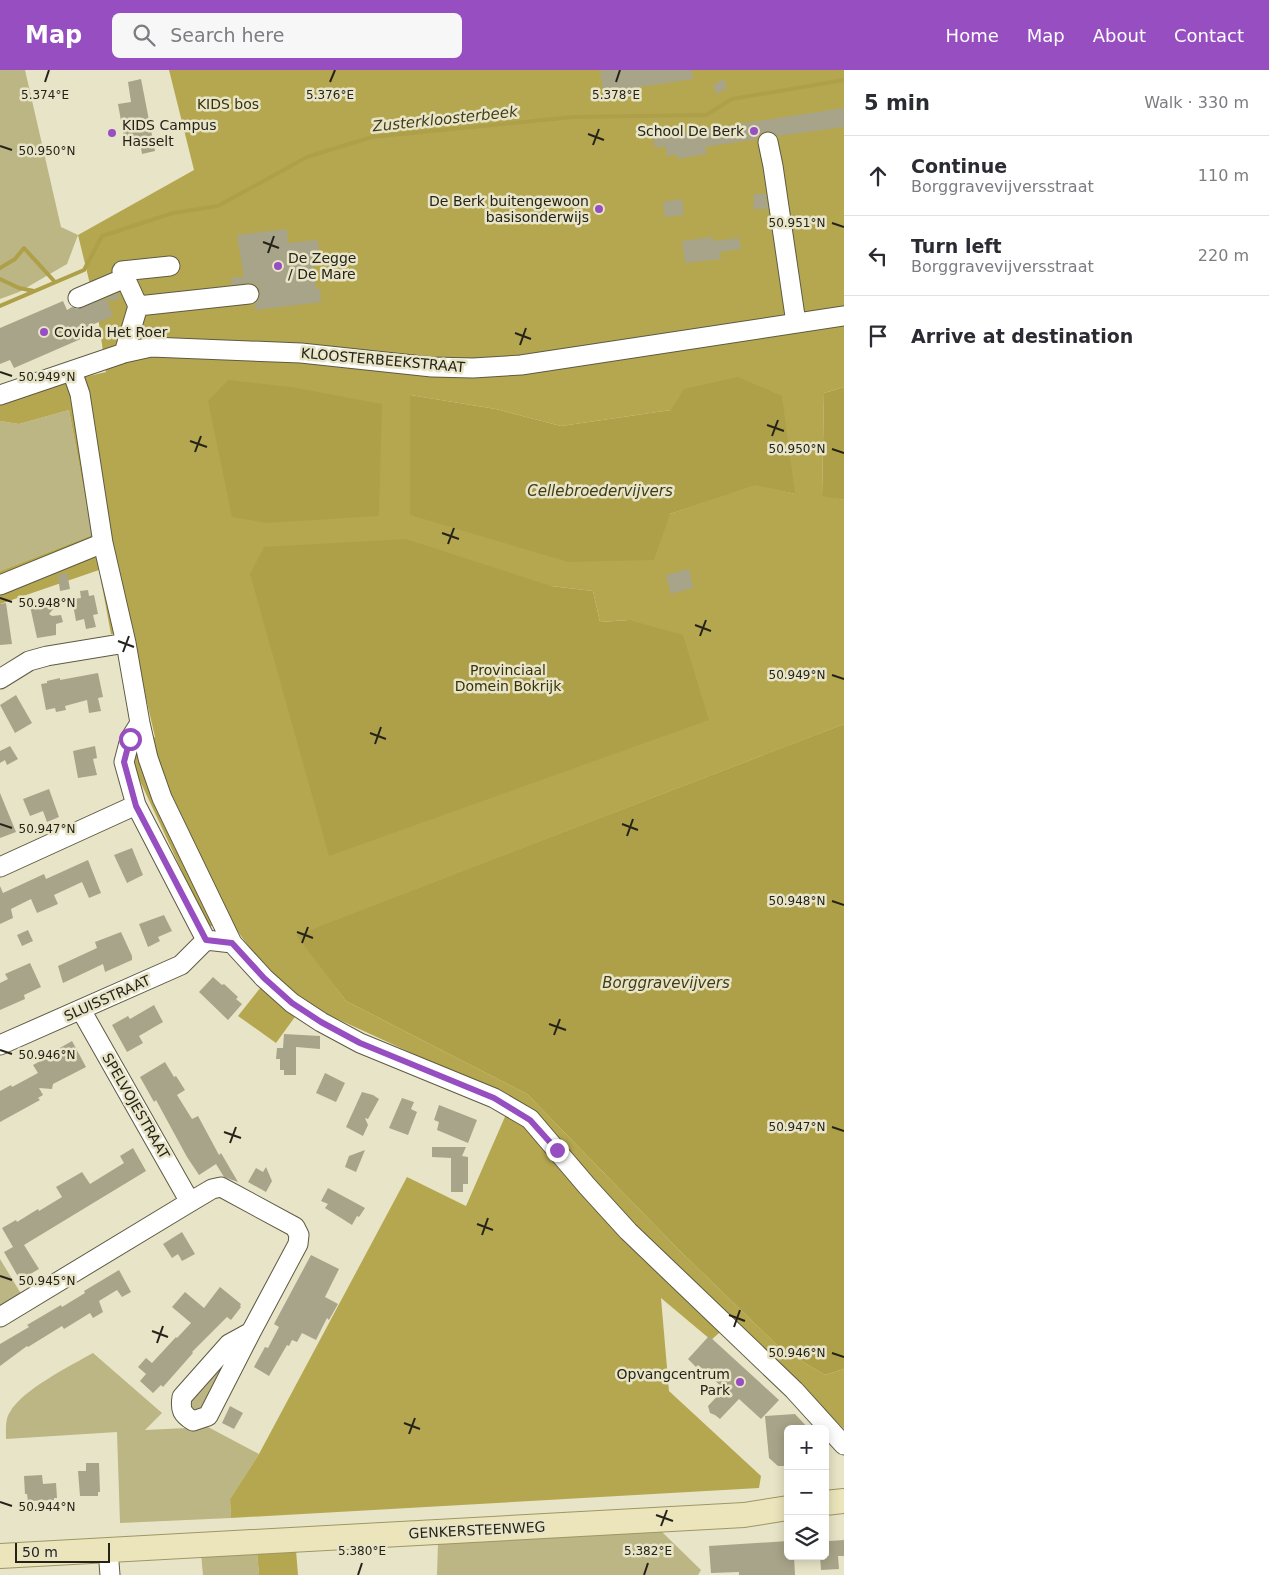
<!DOCTYPE html>
<meta charset="utf-8">
<style>
:root{--surface:#fff;--page:#f7f7f7;--text:#2b2b33;--muted:#7c7c81;--line:#e1e1e2;--accent:#964ec1}
body{margin:0;font-family:"DejaVu Sans",sans-serif;background:var(--page);color:var(--text)}
.controls{position:absolute;right:15px;bottom:15px;display:grid;overflow:hidden;border-radius:8px;box-shadow:0 2px 12px #0003}
.controls button{width:45px;height:45px;display:grid;place-items:center;padding:0;border:0;border-bottom:1px solid var(--line);background:var(--surface);color:var(--text);font:25px sans-serif}
.scale{position:absolute;left:15px;bottom:12px;width:95px;box-sizing:border-box;padding-left:5px;border:2px solid #252319;border-top:0;font-size:14px;line-height:18px;white-space:nowrap;color:#252319;-webkit-text-stroke:4px #e8e4c7;paint-order:stroke}
.stop{position:absolute;width:15px;height:15px;margin:-11px;border:4px solid #964ec1;border-radius:50%;background:#fff}
.stop.end{background:#964ec1;border-color:#fff;box-shadow:0 1px 5px #0008}
.list{margin:0;padding:0;list-style:none}
h2{display:flex;justify-content:space-between;align-items:center;height:65px;margin:0;padding:0 20px;font-size:21px}
h2 small{font-size:16px;font-weight:400;color:var(--muted)}
.list li{display:grid;grid-template-columns:32px 1fr auto;gap:15px;align-items:center;box-sizing:border-box;height:80px;padding:0 20px;border-top:1px solid var(--line)}
.list b{display:block;font-size:19px;white-space:nowrap}
.list p{margin:0;font-size:16px;white-space:nowrap;color:var(--muted)}
.list em{font-size:16px;font-style:normal;color:var(--muted)}
.icon{flex:none;width:28px;height:28px;fill:none;stroke:currentColor;stroke-width:2;stroke-linecap:round;stroke-linejoin:round}
.map{position:relative;flex:none;width:844px;height:1505px;overflow:hidden}
header{display:flex;align-items:center;gap:30px;box-sizing:border-box;height:70px;padding:0 25px;background:var(--accent);color:#fff}
header strong{font-size:24px}
nav{display:flex;gap:28px;margin-inline-start:auto;font-size:18px}
.search{width:350px;height:45px;background:var(--page);display:flex;align-items:center;gap:12px;box-sizing:border-box;padding:0 18px;border-radius:8px;color:var(--muted);font-size:19px}
main{display:flex}
aside{flex:1;background:var(--surface)}
.map>svg:first-child{display:block}
.green{fill:#bcb584}
.forest{fill:#b5a750;fill-rule:evenodd}
.water{fill:#aea049}
.lines{fill:none;stroke-linecap:round;stroke-linejoin:round}
.stream{stroke:#aea049;stroke-width:4}
.building{fill:#a8a489}
.minor-casing{stroke:#5e5a42;stroke-width:21}
.major-casing{stroke:#9e9664;stroke-width:26}
.minor{stroke:#fff;stroke-width:19}
.major{stroke:#ece5bb;stroke-width:24}
.route{stroke:#964ec1;stroke-width:6}
.ticks{fill:none;stroke:#252319;stroke-width:2}
.poi-dot{fill:#964ec1;stroke:#e8e4c7;stroke-width:2}
.labels{text-anchor:middle;dominant-baseline:central;stroke-width:5;stroke-linejoin:round;paint-order:stroke}
.park-label{font-size:14px;fill:#37310a;stroke:#e8e4c7}
.poi-label{font-size:14px;fill:#252319;stroke:#e8e4c7;text-anchor:start}
.street-label{font-size:14px;fill:#252319;stroke:#e8e4c7}
.water-label{font-size:15px;font-style:italic;fill:#413c16;stroke:#e8e4c7}
.ticks-label{font-size:12px;text-anchor:middle;fill:#252319;stroke:#e8e4c7;stroke-width:5;stroke-linejoin:round;paint-order:stroke}
</style>
<header>
<strong>Map</strong>
<div class="search"><svg class="icon" aria-label="search" viewBox="0 0 24 24"><circle cx="10" cy="10" r="6"/><path d="M15 15l6 6"/></svg>Search here</div>
<nav><a>Home</a><a>Map</a><a>About</a><a>Contact</a></nav>
</header>
<main>
<div class="map">
<svg width="844" height="1505" viewBox="0 0 844 1505">
<rect width="100%" height="100%" fill="#e8e4c7"/>
<!-- green -->
<path class="green" d="M0 0H25L61 157 78 165 67 194 19 222 0 229Z
M69 340 92 465 0 501V351L19 354Z
M0 1189 23 1227 0 1238Z
M231 1278 208 1339 200 1341 189 1337V1324Z
M93 1283 162 1343 145 1360 208 1357 259 1384 230 1429 231 1448 120 1453 117 1362 6 1369C6 1360 5 1349 10 1342 22 1320 70 1296 93 1283Z
M662 1462 701 1500 698 1505H437L438 1473Z
M257 1482 259 1505H203L201 1483Z"/>
<!-- forest -->
<path class="forest" d="M169 0H844V317L824 323 822 425 844 430V654L297 865 346 931 527 1024 679 1180 781 1279 825 1305 844 1299V1359L734 1250 711 1270 661 1228 669 1321 761 1406 759 1418 231 1448 230 1429 259 1384 407 1107 466 1136 511 1033 479 1014 320 941 293 923 266 900 230 851 208 857 134 698V679L155 667 131 563 111 564 99 500 0 534V501L92 465 69 340 19 354 0 351V327L106 302 98 247 78 165 194 100ZM410 325 496 339 561 356 671 340 795 424 755 414 670 444ZM551 516 593 521 600 552 629 550 329 786Z
M261 917 297 944 276 973 238 946Z
M296 1480 298 1505H259L257 1482Z"/>
<!-- water -->
<path class="water" d="M738 307 782 326 795 424 755 415 670 444 654 490 568 492 410 445V325L496 339 561 356 671 340 684 319Z
M228 310 291 317 382 334 379 446 267 453 232 447 208 331Z
M844 317V430L822 426 824 323Z
M406 469 551 516 593 521 600 552 629 550 683 565 709 650 329 786 250 504 264 477Z
M844 654V1299L825 1305 781 1279 679 1180 527 1024 346 931 296 865Z"/>
<g class="lines">
<!-- stream -->
<path class="stream" d="M0 198 15 189 24 178 55 212
M0 209 19 218 34 221
M0 236 84 200 102 166 173 143 218 136 307 87 372 67 573 47 706 45 732 29 844 10"/>
</g>
<!-- building -->
<path class="building" d="M600 0H692L693 9 626 19 627 23 604 26Z
M141 9 155 81 142 84 140 71 125 73 118 34 131 32 128 12Z
M724 9 727 18 717 24 713 15Z
M844 38V57L777 66 772 62 766 61 760 64 757 69 705 77 707 84 677 89 676 84 667 86 665 76 655 78 653 67Z
M754 124H766L768 139H753Z
M682 129 684 145 665 147 663 132Z
M287 159 288 173 318 170 319 184 312 185 316 219 320 218 321 232 255 240V234L259 229 260 223 258 217 254 214 248 213 232 215 231 208 244 207 237 165Z
M712 167 713 171 739 168 741 179 720 182 721 189 685 193 682 171Z
M118 223 120 228 110 232 108 227Z
M106 228 113 246 87 257 90 265 14 298 10 290 0 294V258L63 231 67 240 72 237 77 239Z
M689 499 693 518 671 524 666 505Z
M67 503 70 519 60 521 58 505Z
M88 520 89 526 94 525 98 544 93 545 96 557 86 559 84 549 76 551 72 529 81 528 80 521Z
M61 530 49 544 52 546 61 545 63 552 56 554V565L37 568 30 536Z
M6 533 12 574 0 575V534Z
M98 603 103 627 98 628 101 641 89 643 87 630 65 636 66 640 56 642 55 638 46 640 41 614 47 613V611L60 608V610Z
M16 625 32 653 15 663 0 635Z
M10 676 18 689 7 695 5 690 0 693V681Z
M95 676 97 688 93 689 97 705 78 708 73 681Z
M49 719 59 747 47 752 43 741 30 746 23 729Z
M0 723 16 762 0 768Z
M132 778 143 805 127 813 114 785Z
M88 790 101 823 89 828 82 812 54 825 58 834 37 843 31 829 11 839 13 848 0 854V816L3 823 44 804 46 809Z
M164 845 172 861 158 867 160 871 148 877 139 854Z
M28 860 33 871 22 876 17 865Z
M121 862 132 886V890L105 902 103 894 63 913 58 896 97 878 95 872Z
M30 893 41 917 24 925 25 929 0 940V913L8 909 5 904Z
M213 907 222 915 224 914 238 927 236 929 242 934 228 950 199 922Z
M154 935 163 952 139 966 143 973 127 982 112 955 128 946 130 949Z
M284 964 320 966V979L296 977V1005H284V1000H280V989H276L277 978H283Z
M72 971 86 997 53 1014 52 1019 39 1018 43 1025 38 1028 40 1030 0 1052V1021L11 1015 12 1017 38 1003 33 995 59 981 58 979Z
M165 992 174 1007 176 1006 185 1020 177 1025 192 1049 198 1046 219 1085 221 1083 238 1112 224 1107 216 1094 199 1105 187 1087 156 1030 154 1032 140 1007Z
M325 1003 345 1013 336 1032 316 1023Z
M362 1022 373 1025 379 1029 368 1049 365 1048 368 1055 363 1066 346 1057Z
M402 1028 414 1032 411 1039 417 1042 408 1065 389 1058Z
M439 1035 477 1050 468 1073 437 1060 439 1052 434 1050Z
M432 1077H466L462 1086 468 1087V1114H463V1122H451V1088L432 1087Z
M133 1078 146 1101 24 1175 39 1199 20 1210 4 1182 13 1177 2 1158 16 1150 17 1152 38 1139 39 1141 62 1127 56 1117 82 1102 90 1114 124 1093 120 1086Z
M365 1080 356 1102 345 1097 349 1086Z
M266 1097 272 1111 266 1122 248 1112 256 1098 263 1102Z
M328 1118 365 1138 359 1147 357 1146 352 1155 325 1138 328 1134 321 1131Z
M182 1162 195 1184 182 1191 178 1184 172 1188 163 1174Z
M311 1185 339 1199 325 1227 338 1234 329 1250 327 1248 316 1270 302 1263 297 1272 292 1270 289 1276 287 1275 269 1306 254 1297 265 1277 268 1278 279 1257 274 1254Z
M119 1200 131 1222 122 1227 117 1220 99 1231 103 1242 93 1248 90 1243 64 1259 62 1256 28 1277 27 1276 0 1296V1274L29 1257 27 1255 61 1235 62 1237 85 1223 84 1221Z
M220 1217 241 1234 240 1236 241 1237 231 1250 227 1247 192 1282 193 1283 163 1317 161 1315 153 1323 140 1311 146 1304 138 1297 146 1288 152 1293 176 1267 177 1268 191 1253 172 1237 185 1222 204 1238Z
M709 1266 779 1330 761 1349 739 1329 720 1349 715 1345 710 1343 708 1336 724 1319 698 1295 696 1297 688 1289Z
M230 1336 243 1343 234 1359 222 1353Z
M795 1344 809 1359H788V1396H778L769 1388 765 1346Z
M86 1393H99L100 1422H98V1426H80L78 1401H86Z
M42 1405 43 1414 56 1413 57 1428H54V1430L28 1431 27 1424H25L24 1406Z
M844 1470V1486H838L839 1499 821 1500 820 1486H829V1471Z
M788 1471V1486H794L795 1505H739V1502L711 1503 709 1476Z"/>
<g class="lines">
<defs>
<path id="minor" d="M768 72 773 96 796 253
M78 228 125 208
M138 236 122 201 170 196
M124 283 138 236 249 224
M72 301 80 324 103 473 126 573 140 653 148 688 162 728 232 873 264 908 292 933 321 952 360 973 494 1028 530 1049 587 1116 628 1161 794 1320 844 1375
M0 325 124 283 151 277 301 283 432 297 473 298 521 295 844 246
M0 515 103 473
M0 609 29 591 47 586 126 573
M140 653 130 669 124 692 136 735 206 870 232 873
M0 797 136 735
M81 940 190 1132
M0 975 181 895 206 870
M0 1247 190 1132 212 1119 221 1117 295 1157 299 1165 298 1174 251 1262 208 1346 193 1351C182 1344 180 1340 182 1327L229 1274 251 1262
M108 1480 110 1505"/>
<path id="major" d="M825 1433 844 1431
M0 1486 744 1445 788 1438"/>
</defs>
<!-- minor casing -->
<use href="#minor" class="minor-casing"/>
<!-- major casing -->
<use href="#major" class="major-casing"/>
<!-- minor -->
<use href="#minor" class="minor"/>
<!-- major -->
<use href="#major" class="major"/>
</g>
<g class="lines">
<!-- route -->
<path class="route" d="M130 669 124 692 136 736 206 870 232 873 264 908 292 933 321 952 360 973 494 1028 530 1050 557 1080"/>
</g>
<!-- ticks -->
<path class="ticks" d="M45 12 49 0M330 12 335 0M616 12 620 0M588 64 604 70M593 75 599 59M0 76 12 80M832 153 844 157M263 172 279 178M268 183 274 166M515 263 531 269M520 275 526 258M0 302 12 306M767 355 784 361M772 366 778 350M190 371 207 377M832 379 844 383M195 382 201 366M442 463 459 469M448 474 454 458M0 528 12 532M695 555 711 561M700 566 706 550M118 571 134 577M123 582 129 566M832 605 844 609M370 663 386 669M375 674 381 657M0 754 12 758M622 754 638 760M627 766 633 749M832 831 844 835M297 862 313 868M302 873 308 857M549 954 566 960M554 965 560 949M0 980 12 984M832 1057 844 1061M224 1062 241 1068M230 1073 236 1057M477 1154 493 1160M482 1165 488 1148M0 1206 12 1210M729 1245 745 1251M734 1257 740 1240M152 1261 168 1267M157 1273 163 1256M832 1283 844 1287M404 1353 420 1359M409 1364 415 1348M0 1432 12 1436M656 1445 673 1451M661 1456 667 1440M358 1505 362 1493M644 1505 648 1493"/>
<!-- markers -->
<g class="poi-dot">
<circle cx="754" cy="61" r="5"/>
<circle cx="112" cy="63" r="5"/>
<circle cx="599" cy="139" r="5"/>
<circle cx="278" cy="196" r="5"/>
<circle cx="44" cy="262" r="5"/>
<circle cx="740" cy="1312" r="5"/>
</g>
<g class="labels">
<!-- park labels -->
<g class="park-label">
<text x="228" y="34">KIDS bos</text>
<text x="508" y="600">Provinciaal<tspan x="508" dy="16">Domein Bokrijk</tspan></text>
</g>
<!-- poi labels -->
<g class="poi-label">
<text x="122" y="55">KIDS Campus<tspan x="122" dy="16">Hasselt</tspan></text>
<text x="744" y="61" text-anchor="end">School De Berk</text>
<text x="589" y="131" text-anchor="end">De Berk buitengewoon<tspan x="589" dy="16">basisonderwijs</tspan></text>
<text x="288" y="188">De Zegge<tspan x="288" dy="16">/ De Mare</tspan></text>
<text x="54" y="262">Covida Het Roer</text>
<text x="730" y="1304" text-anchor="end">Opvangcentrum<tspan x="730" dy="16">Park</tspan></text>
</g>
<!-- street labels -->
<g class="street-label">
<text transform="translate(383 290) rotate(5)">KLOOSTERBEEKSTRAAT</text>
<text transform="translate(107 928) rotate(-24)">SLUISSTRAAT</text>
<text transform="translate(136 1036) rotate(60)">SPELVOJESTRAAT</text>
<text transform="translate(477 1460) rotate(-3)">GENKERSTEENWEG</text>
</g>
<!-- water labels -->
<g class="water-label">
<text transform="translate(445 49) rotate(-6)">Zusterkloosterbeek</text>
<text x="600" y="421">Cellebroedervijvers</text>
<text x="666" y="913">Borggravevijvers</text>
</g>
</g>
<g class="ticks-label">
<text x="45" y="29">5.374°E</text>
<text x="616" y="29">5.378°E</text>
<text x="330" y="29">5.376°E</text>
<text x="47" y="85">50.950°N</text>
<text x="797" y="157">50.951°N</text>
<text x="47" y="311">50.949°N</text>
<text x="797" y="383">50.950°N</text>
<text x="47" y="537">50.948°N</text>
<text x="797" y="609">50.949°N</text>
<text x="47" y="763">50.947°N</text>
<text x="797" y="835">50.948°N</text>
<text x="47" y="989">50.946°N</text>
<text x="797" y="1061">50.947°N</text>
<text x="47" y="1215">50.945°N</text>
<text x="797" y="1287">50.946°N</text>
<text x="47" y="1441">50.944°N</text>
<text x="362" y="1485">5.380°E</text>
<text x="648" y="1485">5.382°E</text>
</g>
</svg>
<div class="controls">
<button>+</button>
<button>−</button>
<button><svg class="icon" aria-label="layers" viewBox="0 0 24 24"><path d="M12 4l9 5-9 5-9-5zM3 14l9 5 9-5"/></svg></button>
</div>
<div class="scale">50 m</div>
<div class="stop" style="left:130px;top:669px"></div>
<div class="stop end" style="left:557px;top:1080px"></div>
</div>
<aside>
<h2>5 min<small>Walk · 330 m</small></h2>
<ul class="list">
<li><svg class="icon" aria-label="ahead" viewBox="0 0 24 24"><path d="M12 20V5M6 11l6-6 6 6"/></svg><div><b>Continue</b><p>Borggravevijversstraat</p></div><em>110 m</em></li>
<li><svg class="icon" aria-label="left" viewBox="0 0 24 24"><path d="M17 20v-9H6M10 6l-5 5 5 5"/></svg><div><b>Turn left</b><p>Borggravevijversstraat</p></div><em>220 m</em></li>
<li><svg class="icon" aria-label="arrive" viewBox="0 0 24 24"><path d="M6 21V4h12l-3 4 3 4H6"/></svg><div><b>Arrive at destination</b></div></li>
</ul>
</aside>
</main>
